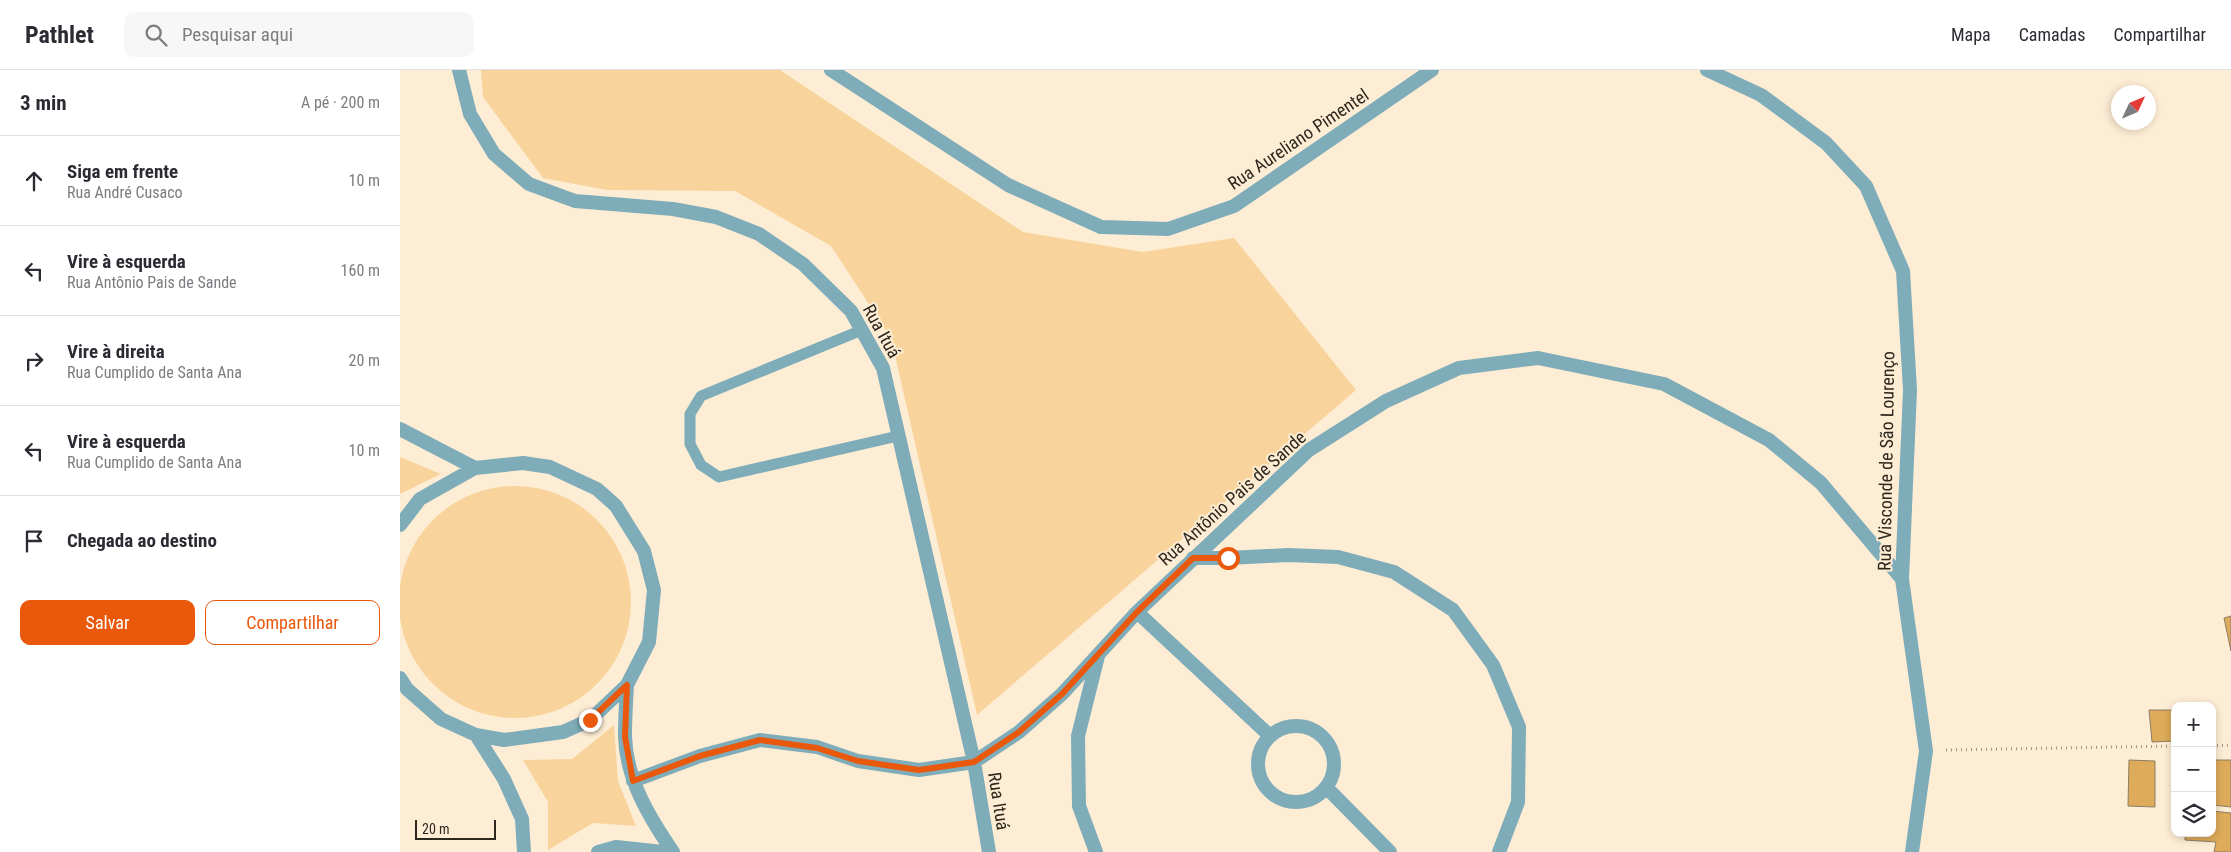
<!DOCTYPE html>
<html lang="pt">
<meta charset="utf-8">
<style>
:root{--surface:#fff;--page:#f7f7f7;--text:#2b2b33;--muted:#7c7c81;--line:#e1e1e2;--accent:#ea580c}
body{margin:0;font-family:"Roboto Condensed",sans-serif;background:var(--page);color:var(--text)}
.controls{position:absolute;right:15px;bottom:15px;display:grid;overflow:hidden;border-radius:10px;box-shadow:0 2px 8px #0003}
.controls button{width:45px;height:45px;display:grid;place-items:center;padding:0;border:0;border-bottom:1px solid var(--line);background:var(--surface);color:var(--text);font:25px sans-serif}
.compass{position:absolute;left:1711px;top:15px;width:45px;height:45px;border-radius:50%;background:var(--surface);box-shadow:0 2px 8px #0003;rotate:46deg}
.scale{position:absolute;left:15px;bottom:12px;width:81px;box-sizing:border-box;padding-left:5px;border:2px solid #2d271d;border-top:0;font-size:14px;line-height:18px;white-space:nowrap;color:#2d271d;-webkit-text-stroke:4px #feedd5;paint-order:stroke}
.stop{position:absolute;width:15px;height:15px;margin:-11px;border:4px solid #ea580c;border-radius:50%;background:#fff}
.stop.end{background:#ea580c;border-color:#fff;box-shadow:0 1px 5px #0008}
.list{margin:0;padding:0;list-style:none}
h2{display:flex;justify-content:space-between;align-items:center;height:65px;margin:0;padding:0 20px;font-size:21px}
h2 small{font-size:16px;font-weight:400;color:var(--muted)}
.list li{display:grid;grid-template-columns:32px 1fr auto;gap:15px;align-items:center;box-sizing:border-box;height:90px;padding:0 20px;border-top:1px solid var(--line)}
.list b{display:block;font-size:19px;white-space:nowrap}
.list p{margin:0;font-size:16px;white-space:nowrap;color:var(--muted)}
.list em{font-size:16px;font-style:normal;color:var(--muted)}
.actions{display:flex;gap:10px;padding:15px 20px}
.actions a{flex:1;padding:11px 0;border:1px solid var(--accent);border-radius:10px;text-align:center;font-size:18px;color:var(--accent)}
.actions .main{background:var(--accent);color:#fff}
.icon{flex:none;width:28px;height:28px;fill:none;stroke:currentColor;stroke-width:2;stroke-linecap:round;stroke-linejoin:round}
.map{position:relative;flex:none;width:1831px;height:782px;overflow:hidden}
header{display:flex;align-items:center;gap:30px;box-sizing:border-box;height:70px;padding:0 25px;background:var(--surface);border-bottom:1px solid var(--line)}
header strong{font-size:24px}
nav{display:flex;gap:28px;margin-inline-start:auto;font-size:18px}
.search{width:350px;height:45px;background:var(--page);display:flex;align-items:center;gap:12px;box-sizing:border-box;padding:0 18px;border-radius:10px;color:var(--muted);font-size:19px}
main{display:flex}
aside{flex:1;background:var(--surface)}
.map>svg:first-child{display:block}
.green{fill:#f8d49c}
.building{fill:#ddab5a;stroke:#8c7d67}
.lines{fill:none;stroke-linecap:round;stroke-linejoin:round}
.path{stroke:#a09482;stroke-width:3;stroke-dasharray:1 4;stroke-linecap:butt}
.service{stroke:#7eacb9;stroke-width:11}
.minor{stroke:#7eacb9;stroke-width:14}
.route{stroke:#ea580c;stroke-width:6}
.labels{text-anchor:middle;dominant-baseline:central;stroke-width:4;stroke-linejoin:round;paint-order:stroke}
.street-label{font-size:18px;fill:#2d271d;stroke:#feedd5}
</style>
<header>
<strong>Pathlet</strong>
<div class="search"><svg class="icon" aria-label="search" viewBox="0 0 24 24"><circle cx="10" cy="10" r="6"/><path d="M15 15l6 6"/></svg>Pesquisar aqui</div>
<nav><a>Mapa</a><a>Camadas</a><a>Compartilhar</a></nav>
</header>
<main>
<aside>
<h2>3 min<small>A pé · 200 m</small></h2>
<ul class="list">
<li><svg class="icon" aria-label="ahead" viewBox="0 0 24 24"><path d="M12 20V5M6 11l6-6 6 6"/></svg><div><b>Siga em frente</b><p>Rua André Cusaco</p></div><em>10 m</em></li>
<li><svg class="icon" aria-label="left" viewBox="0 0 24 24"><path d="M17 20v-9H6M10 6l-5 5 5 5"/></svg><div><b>Vire à esquerda</b><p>Rua Antônio Pais de Sande</p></div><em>160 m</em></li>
<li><svg class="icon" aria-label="right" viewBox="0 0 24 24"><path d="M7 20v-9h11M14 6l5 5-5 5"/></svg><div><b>Vire à direita</b><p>Rua Cumplido de Santa Ana</p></div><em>20 m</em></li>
<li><svg class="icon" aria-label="left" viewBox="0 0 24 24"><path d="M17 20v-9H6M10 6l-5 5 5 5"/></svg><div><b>Vire à esquerda</b><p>Rua Cumplido de Santa Ana</p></div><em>10 m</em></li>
<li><svg class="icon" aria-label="arrive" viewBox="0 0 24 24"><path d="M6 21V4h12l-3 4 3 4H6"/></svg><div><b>Chegada ao destino</b></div></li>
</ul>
<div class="actions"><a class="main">Salvar</a><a>Compartilhar</a></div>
</aside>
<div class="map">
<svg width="1831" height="782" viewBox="0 0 1831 782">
<rect width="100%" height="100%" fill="#feedd5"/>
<!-- green -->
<path class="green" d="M81 0H380L623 162 743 182 834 168 956 320 577 645 491 268 431 176 335 121 207 120 143 108 83 27Z
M0 387 41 404 0 424Z
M-1 532a116 116 0 1 1 232 0a116 116 0 1 1-232 0Z
M214 655 218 711 236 756 193 753 148 780V732L123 690 172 689Z"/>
<!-- building -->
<path class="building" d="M1831 546V581L1824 548Z
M1749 640H1775V671L1752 672Z
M1729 690 1755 691V737L1728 736Z
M1812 690H1831V737L1812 735Z
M1812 741 1831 743V782H1814L1816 772 1785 770V763H1812Z"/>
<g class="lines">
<!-- path -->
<path class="path" d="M1812 676 1831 675
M1546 680 1775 676"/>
<!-- service -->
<path class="service" d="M462 260 301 326 290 344V374L301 395 319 407 498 366"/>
<!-- minor -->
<path class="minor" d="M59 0 70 44 94 84 129 114 175 131 273 139 316 147 359 164 403 194 451 241 483 298 574 692 589 782
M431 0 608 115 701 157 768 159 834 136 1032 0
M1307 0 1361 25 1426 73 1466 116 1503 201 1510 320 1502 509 1526 681 1512 782
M0 359 75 398
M0 455 20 429 75 398 123 393 150 397 197 419 216 436 244 481 254 520 249 572 227 615 190 650 163 662 104 670 76 665 41 649 7 619 0 608
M793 488H828L888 485 938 487 994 502 1053 540 1093 595 1119 657 1118 732 1099 782
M737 542 870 666
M227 615C226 632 225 649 225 666 226 709 249 747 273 782
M858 694a38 38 0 1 1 76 0a38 38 0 1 1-76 0Z
M76 665 104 709 122 749 124 782
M233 711 300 686 360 670 417 677 458 691 519 700 574 692 619 662 662 624 737 542 909 380 986 331 1059 298 1138 288 1264 314 1369 370 1421 413 1502 509
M926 717 990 782
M198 782 216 777 263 782
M696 782 679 736 678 666 698 586"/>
</g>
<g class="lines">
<!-- route -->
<path class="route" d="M190 650 227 615 225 667 233 711 300 686 360 670 417 678 458 691 519 700 574 692 619 662 662 624 737 542 793 488H828"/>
</g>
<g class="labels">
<!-- street labels -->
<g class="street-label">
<text transform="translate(898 69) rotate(-34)">Rua Aureliano Pimentel</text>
<text transform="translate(482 261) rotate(61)">Rua Ituá</text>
<text transform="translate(1486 391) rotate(-89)">Rua Visconde de São Lourenço</text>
<text transform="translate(832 428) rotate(-42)">Rua Antônio Pais de Sande</text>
<text transform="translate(599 731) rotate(81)">Rua Ituá</text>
</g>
</g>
</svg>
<div class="controls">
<button>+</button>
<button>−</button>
<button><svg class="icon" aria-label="layers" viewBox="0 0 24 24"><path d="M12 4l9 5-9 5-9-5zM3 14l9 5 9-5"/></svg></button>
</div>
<svg class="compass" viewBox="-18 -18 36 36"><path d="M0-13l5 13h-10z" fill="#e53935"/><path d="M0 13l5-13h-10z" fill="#7c7c81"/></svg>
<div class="scale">20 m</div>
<div class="stop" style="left:828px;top:488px"></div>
<div class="stop end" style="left:190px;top:650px"></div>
</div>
</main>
